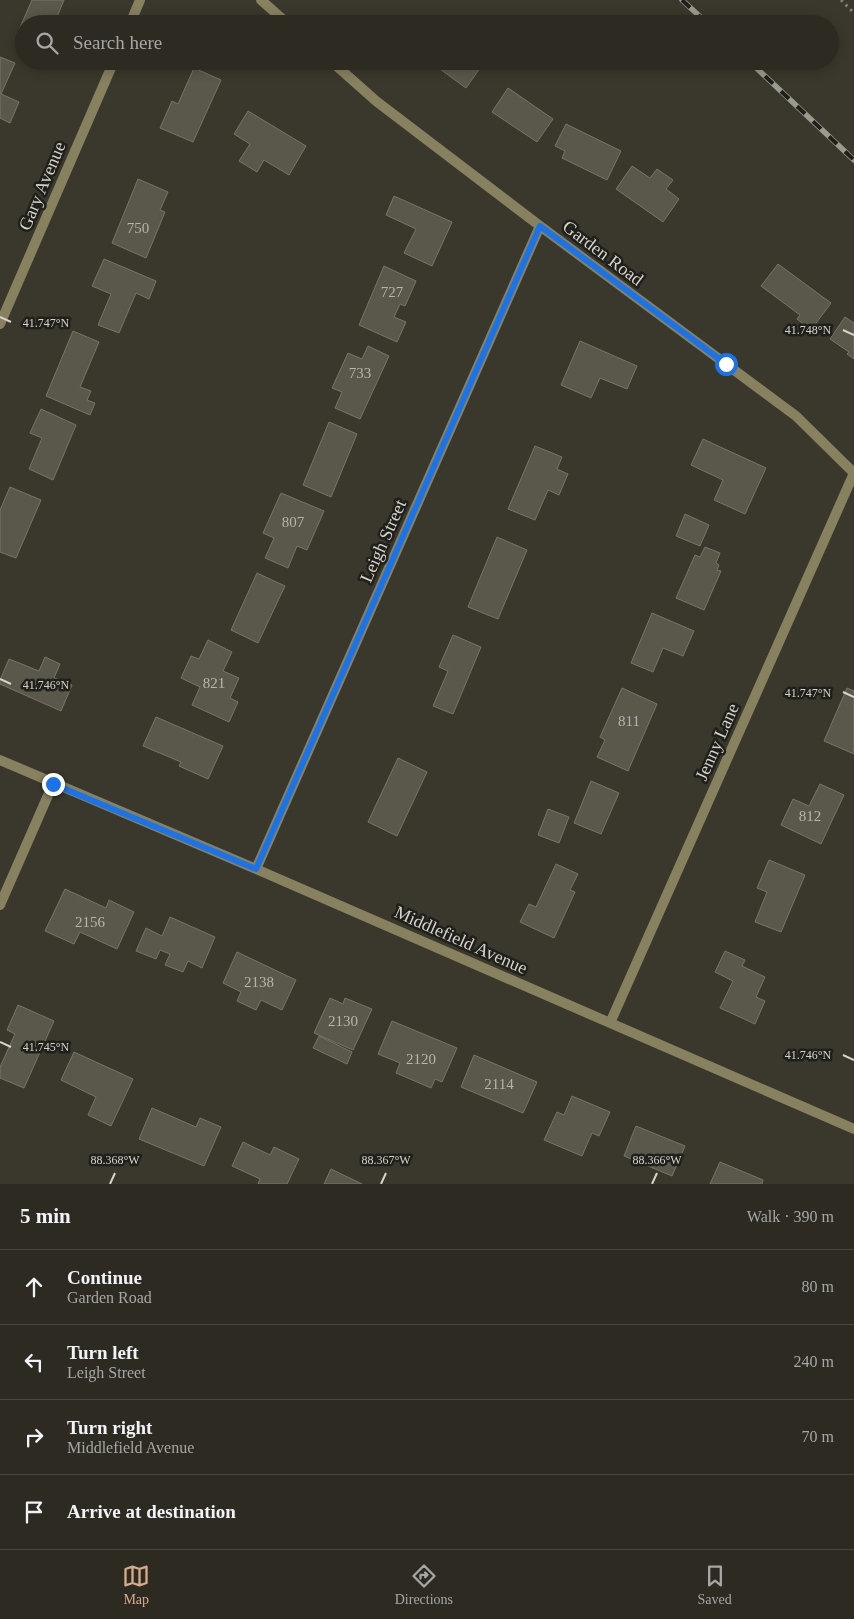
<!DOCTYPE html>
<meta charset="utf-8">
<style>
:root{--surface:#2c2a21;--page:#38362e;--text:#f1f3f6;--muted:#a6a7a5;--line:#48463f;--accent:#d6ab8b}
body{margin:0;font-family:Georgia,serif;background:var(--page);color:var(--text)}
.stop{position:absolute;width:15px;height:15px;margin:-11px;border:4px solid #1a73e8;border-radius:50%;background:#fff}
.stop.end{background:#1a73e8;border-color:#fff;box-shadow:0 1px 5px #0008}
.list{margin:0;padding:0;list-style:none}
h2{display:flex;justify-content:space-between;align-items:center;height:65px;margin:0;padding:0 20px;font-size:21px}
h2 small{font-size:16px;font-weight:400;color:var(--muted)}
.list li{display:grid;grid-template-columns:32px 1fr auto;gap:15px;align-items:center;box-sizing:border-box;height:75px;padding:0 20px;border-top:1px solid var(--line)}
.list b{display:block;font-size:19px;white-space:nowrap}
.list p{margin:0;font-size:16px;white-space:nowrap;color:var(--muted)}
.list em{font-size:16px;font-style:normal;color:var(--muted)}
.icon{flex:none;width:28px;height:28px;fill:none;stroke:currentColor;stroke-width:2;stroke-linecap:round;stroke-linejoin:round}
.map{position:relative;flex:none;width:854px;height:1184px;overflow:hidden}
.search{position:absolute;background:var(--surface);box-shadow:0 2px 12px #0003;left:15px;right:15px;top:15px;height:55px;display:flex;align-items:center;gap:12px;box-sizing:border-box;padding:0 18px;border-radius:28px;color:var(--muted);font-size:19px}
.sheet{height:365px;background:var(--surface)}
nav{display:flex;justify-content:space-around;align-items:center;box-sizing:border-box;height:70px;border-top:1px solid var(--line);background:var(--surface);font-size:14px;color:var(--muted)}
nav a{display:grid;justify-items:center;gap:2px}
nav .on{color:var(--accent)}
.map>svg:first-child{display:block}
.building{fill:#5a584b;stroke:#787568}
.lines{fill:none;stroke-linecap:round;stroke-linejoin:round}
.path{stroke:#807f75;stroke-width:3;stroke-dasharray:2.5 4;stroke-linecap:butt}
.minor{stroke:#88815f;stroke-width:10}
.rail-casing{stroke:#9b9a91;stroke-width:5.5}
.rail{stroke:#201f1a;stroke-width:4;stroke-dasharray:11;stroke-linecap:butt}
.route{stroke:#1a73e8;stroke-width:6}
.ticks{fill:none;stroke:#d4d3cc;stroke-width:2}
.labels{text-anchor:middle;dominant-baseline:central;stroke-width:5;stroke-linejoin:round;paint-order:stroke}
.number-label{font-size:15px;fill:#b6b4ac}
.street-label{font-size:18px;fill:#d4d3cc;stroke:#201f1a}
.ticks-label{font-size:12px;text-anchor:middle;fill:#d4d3cc;stroke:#201f1a;stroke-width:5;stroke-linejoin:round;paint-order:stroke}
</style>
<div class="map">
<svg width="854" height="1184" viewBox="0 0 854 1184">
<rect width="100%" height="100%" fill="#3a382c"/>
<!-- building -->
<path class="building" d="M32 0H64L54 24H24V35L18 32Z
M0 57 15 63 1 94 19 102 10 123 0 118Z
M429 61H485L466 88Z
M194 68 221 80 193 142 160 128 172 101 178 104Z
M508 88 553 119 537 142 492 112Z
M248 111 306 146 289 175 264 160 257 172 239 161 250 144 234 134Z
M566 124 621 151 607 180 562 158 565 151 555 146Z
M632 166 650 178 657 169 673 180 666 189 679 199 663 222 616 189Z
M138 179 168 192 160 210 165 212 146 258 112 243Z
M394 196 452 222 432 266 404 253 416 229 386 215Z
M104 259 156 281 149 299 136 293 119 333 98 325 111 294 92 286Z
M778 264 831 303 811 330 797 319 800 315 761 286Z
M384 266 416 281 405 306 400 304 394 317 406 322 397 342 359 325Z
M845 317 854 323V359L847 354 849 352 830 339Z
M73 331 99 342 80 387 91 391 87 400 95 403 90 415 46 396Z
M580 341 637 366 627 389 600 378 591 398 561 385Z
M368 346 389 356 360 419 335 408 342 392 332 388 348 353 362 359Z
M41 409 76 425 53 480 29 469 42 438 30 433Z
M329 422 357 434 331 497 303 485Z
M703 439 766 468 745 514 714 500 723 480 691 465Z
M535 446 562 457 557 469 568 474 559 495 548 490 535 520 508 509Z
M10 487 41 500 16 558 0 552V510Z
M281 493 324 511 307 550 297 546 288 568 265 558 274 538 263 533Z
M685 514 709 525 700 546 676 536Z
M497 537 527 550 498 619 468 607Z
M705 547 720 553 716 563 719 565 717 570 721 571 704 610 676 598 695 555 700 557Z
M257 573 285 586 258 643 231 630Z
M652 613 694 631 683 656 663 648 653 672 631 663Z
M453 635 481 647 453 714 433 706 448 671 439 667Z
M208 640 232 652 223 671 239 678 230 698 238 702 229 722 192 705 200 687 181 678 191 656 199 659Z
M45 657 60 664 54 678 72 685 61 711 0 684V680L9 659 39 671Z
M622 688 657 704 628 771 597 757 605 740 600 737Z
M847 688 854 691V754L824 741Z
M156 717 223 746 208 779 179 766 181 762 143 746Z
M398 758 427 772 397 836 368 822Z
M591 781 619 793 601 834 574 823Z
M820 784 844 795 821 844 781 825 793 799 809 806Z
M548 809 569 817 559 843 538 835Z
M769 860 805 875 781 932 755 922 767 892 757 888Z
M556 864 578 874 570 890 575 892 554 938 520 922 529 904 536 907Z
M65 889 106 908 109 900 134 912 117 949 80 932 74 944 45 931Z
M170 917 215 937 202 968 188 961 183 972 165 965 170 954 160 950 156 959 136 951 146 928 162 936Z
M725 951 745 960 742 966 765 977 756 997 765 1001 755 1024 720 1008 733 981 715 972Z
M237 952 296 980 282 1010 261 1000 256 1010 237 1001 241 992 223 983Z
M330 998 343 1004 345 998 372 1009 353 1050 314 1033Z
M18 1005 54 1021 24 1088 0 1078V1067L15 1034 7 1030Z
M392 1021 457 1048 442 1082 435 1079 431 1088 396 1073 400 1063 378 1054Z
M319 1036 352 1052 347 1064 313 1048Z
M74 1052 133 1079 111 1126 88 1115 96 1097 61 1080Z
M474 1055 537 1082 523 1113 461 1087Z
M572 1096 610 1112 599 1136 592 1133 582 1156 544 1140 557 1112 564 1115Z
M152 1108 196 1127 200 1118 221 1127 204 1166 139 1139Z
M636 1126 685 1146 672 1176 624 1156Z
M243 1142 270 1155 274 1147 299 1159 287 1184H258L260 1179 232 1166Z
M720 1162 763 1180 762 1184H710Z
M331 1169 362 1184H324Z"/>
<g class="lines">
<!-- path -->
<path class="path" d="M841 0 854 13"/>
<!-- minor -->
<path class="minor" d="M261 0 288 24
M130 24 140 0
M331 61 376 101 540 226 796 416 854 473
M0 324 114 61
M0 760 256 869 854 1129
M256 869 540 226
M0 905 53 784
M610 1023 854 473"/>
<defs>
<path id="rail" d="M682 0 708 24
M749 61 854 160"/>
</defs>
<!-- rail casing -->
<use href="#rail" class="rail-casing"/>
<!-- rail -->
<use href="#rail" class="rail"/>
</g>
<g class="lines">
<!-- route -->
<path class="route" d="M53 784 256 869 540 226 726 364"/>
</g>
<!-- ticks -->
<path class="ticks" d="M0 317 11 322M843 330 854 335M0 679 11 684M843 692 854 697M0 1042 11 1047M843 1055 854 1060M110 1184 115 1173M381 1184 386 1173M652 1184 657 1173"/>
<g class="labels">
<!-- number labels -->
<g class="number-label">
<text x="138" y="228">750</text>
<text x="392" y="292">727</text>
<text x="360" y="373">733</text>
<text x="293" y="522">807</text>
<text x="214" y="683">821</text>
<text x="629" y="721">811</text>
<text x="810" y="816">812</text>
<text x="90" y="922">2156</text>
<text x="259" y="982">2138</text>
<text x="343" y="1021">2130</text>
<text x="421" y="1059">2120</text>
<text x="499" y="1084">2114</text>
</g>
<!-- street labels -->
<g class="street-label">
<text transform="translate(42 186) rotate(-67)">Gary Avenue</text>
<text transform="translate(603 253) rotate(37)">Garden Road</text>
<text transform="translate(383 541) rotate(-66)">Leigh Street</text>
<text transform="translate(717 742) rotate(-66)">Jenny Lane</text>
<text transform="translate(461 940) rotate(24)">Middlefield Avenue</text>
</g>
</g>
<g class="ticks-label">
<text x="46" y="327">41.747°N</text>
<text x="808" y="334">41.748°N</text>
<text x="46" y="689">41.746°N</text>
<text x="808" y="697">41.747°N</text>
<text x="46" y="1051">41.745°N</text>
<text x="808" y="1059">41.746°N</text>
<text x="115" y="1164">88.368°W</text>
<text x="386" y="1164">88.367°W</text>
<text x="657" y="1164">88.366°W</text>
</g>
</svg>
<div class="stop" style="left:726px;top:364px"></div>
<div class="stop end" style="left:53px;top:784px"></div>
<div class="search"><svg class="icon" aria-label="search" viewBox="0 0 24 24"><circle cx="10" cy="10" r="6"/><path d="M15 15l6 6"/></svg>Search here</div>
</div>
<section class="sheet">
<h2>5 min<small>Walk · 390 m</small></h2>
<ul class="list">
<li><svg class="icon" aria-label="ahead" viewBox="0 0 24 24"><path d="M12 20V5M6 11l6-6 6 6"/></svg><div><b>Continue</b><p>Garden Road</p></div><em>80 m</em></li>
<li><svg class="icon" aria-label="left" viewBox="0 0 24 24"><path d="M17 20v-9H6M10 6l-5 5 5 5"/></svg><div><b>Turn left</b><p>Leigh Street</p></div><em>240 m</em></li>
<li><svg class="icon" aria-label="right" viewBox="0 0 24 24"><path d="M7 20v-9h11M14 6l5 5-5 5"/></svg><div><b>Turn right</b><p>Middlefield Avenue</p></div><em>70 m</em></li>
<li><svg class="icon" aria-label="arrive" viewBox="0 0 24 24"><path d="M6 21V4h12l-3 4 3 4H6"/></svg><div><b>Arrive at destination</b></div></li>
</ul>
</section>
<nav>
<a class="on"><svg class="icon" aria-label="map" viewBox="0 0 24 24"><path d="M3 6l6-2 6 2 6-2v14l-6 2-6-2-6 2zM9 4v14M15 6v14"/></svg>Map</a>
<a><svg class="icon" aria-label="directions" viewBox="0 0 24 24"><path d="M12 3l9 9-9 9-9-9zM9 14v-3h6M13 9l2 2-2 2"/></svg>Directions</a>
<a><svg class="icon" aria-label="saved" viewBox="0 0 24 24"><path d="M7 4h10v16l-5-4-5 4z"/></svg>Saved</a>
</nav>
